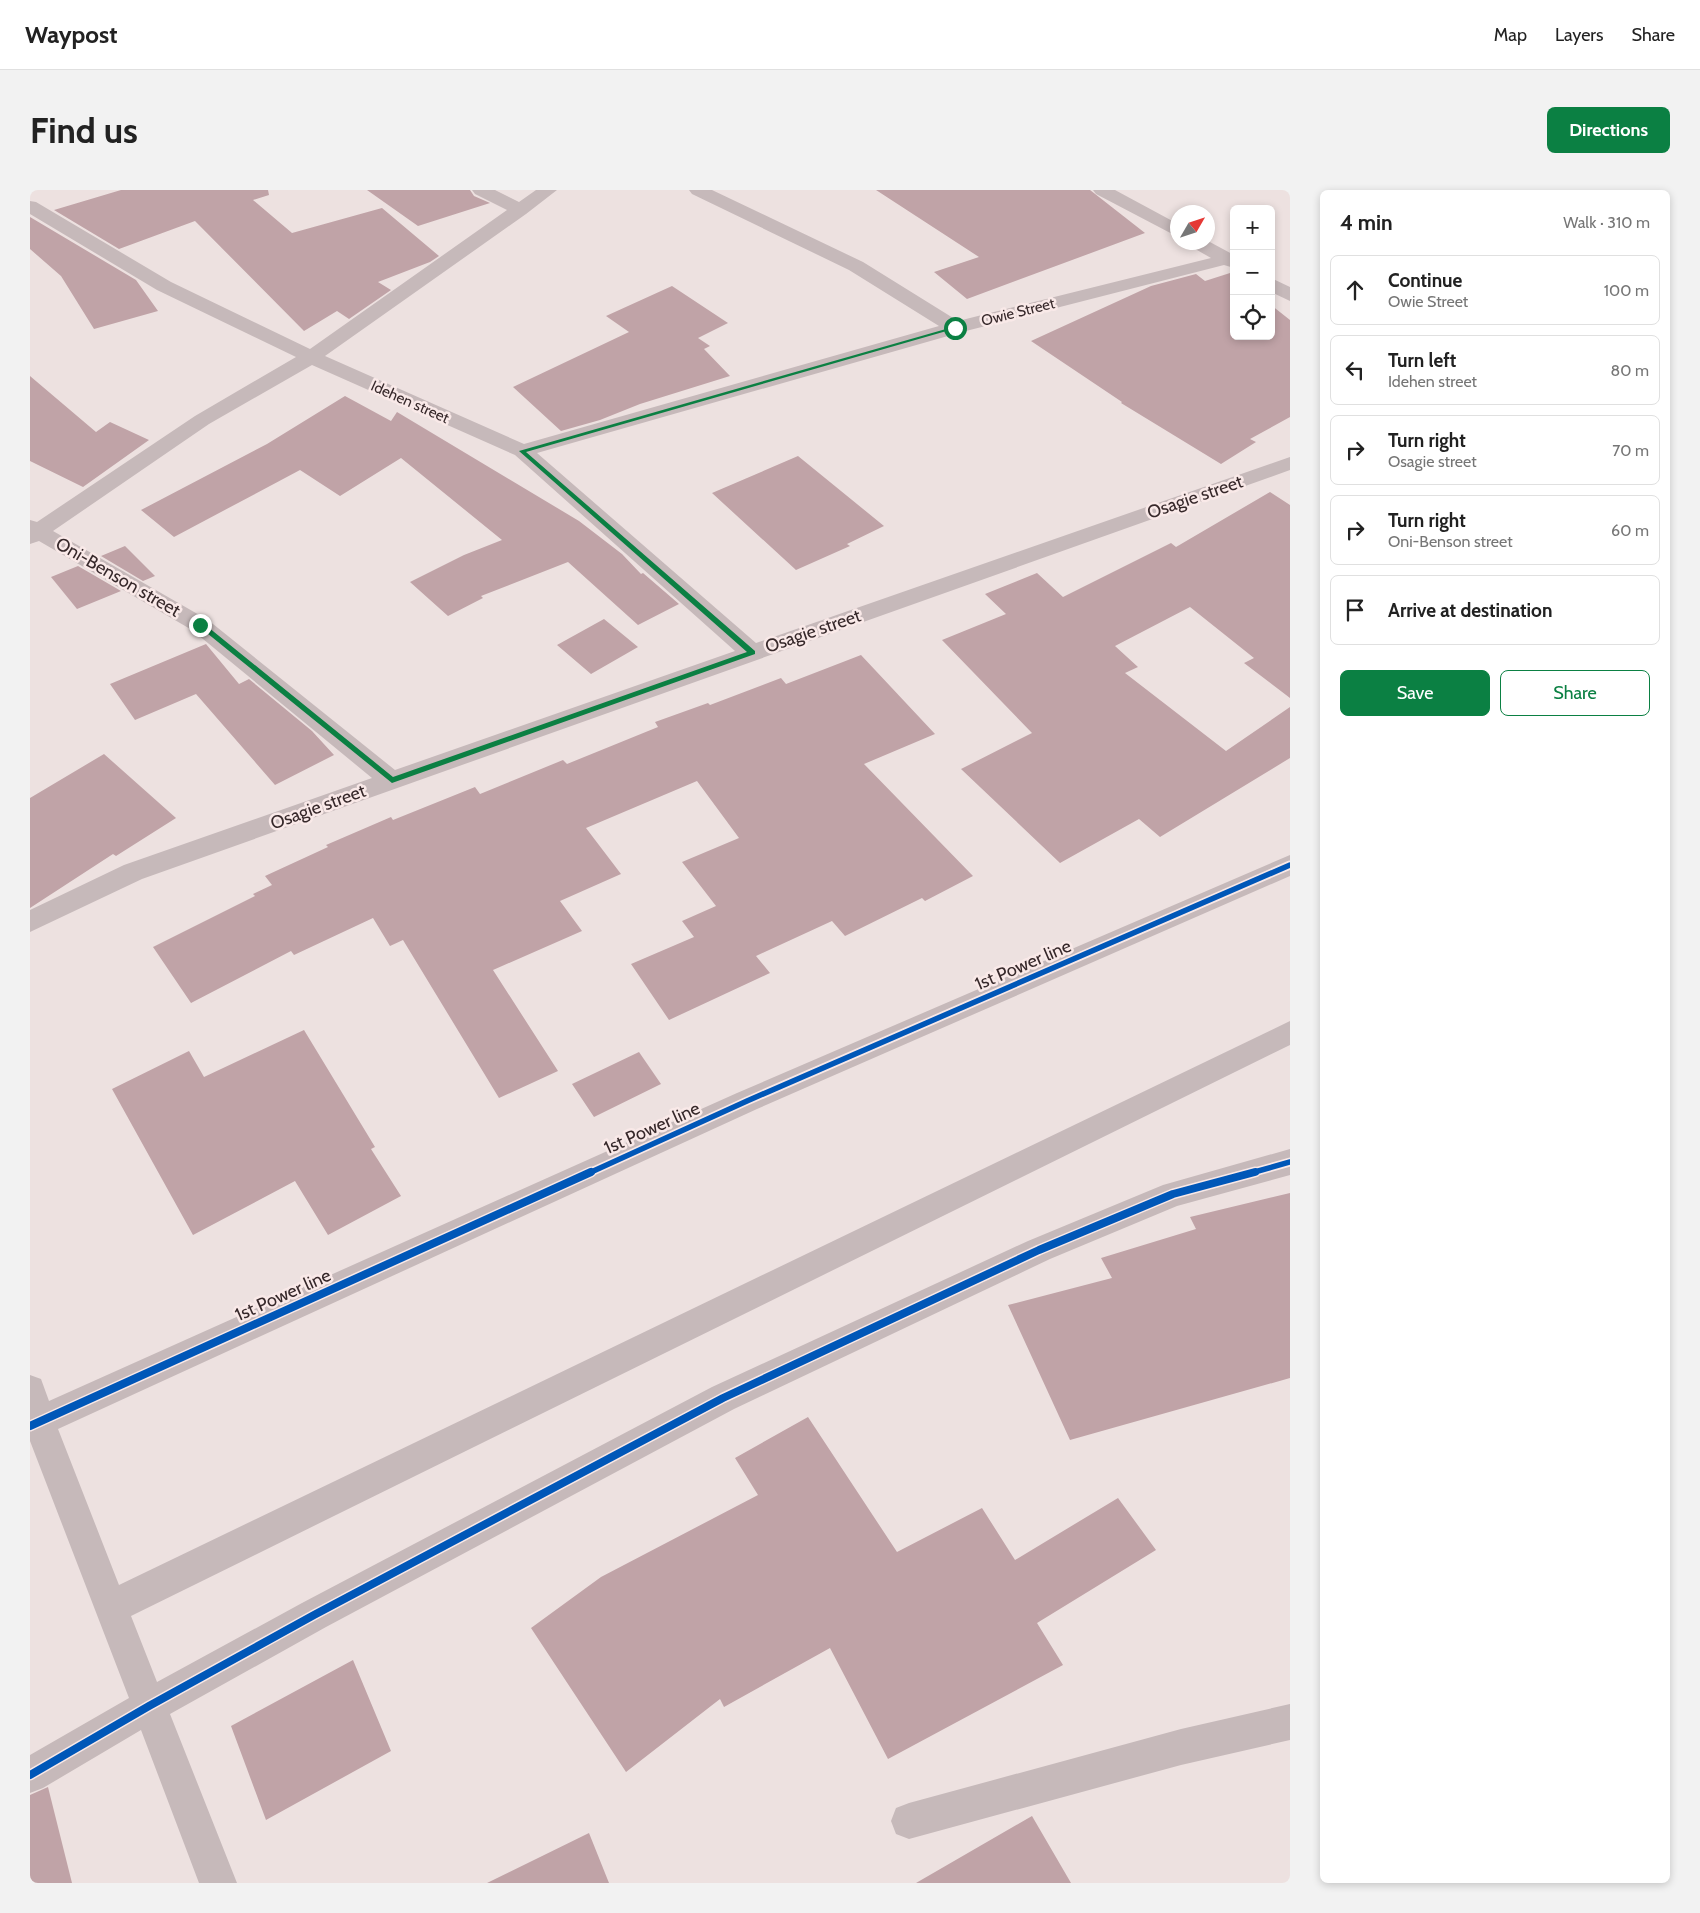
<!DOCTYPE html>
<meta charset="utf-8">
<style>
:root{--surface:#fff;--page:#f2f2f2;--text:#222;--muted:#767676;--line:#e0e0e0;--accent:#0b8043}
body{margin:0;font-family:Cabin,sans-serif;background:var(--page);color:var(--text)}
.controls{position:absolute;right:15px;top:15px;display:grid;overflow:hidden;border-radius:8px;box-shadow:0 2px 8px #0003}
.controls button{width:45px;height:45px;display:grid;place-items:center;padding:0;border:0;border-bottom:1px solid var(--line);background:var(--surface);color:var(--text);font:25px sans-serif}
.compass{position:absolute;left:1140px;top:15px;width:45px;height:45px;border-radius:50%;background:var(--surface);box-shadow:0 2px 8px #0003;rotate:51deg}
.stop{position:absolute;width:15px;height:15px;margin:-11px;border:4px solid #0b8043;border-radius:50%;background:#fff}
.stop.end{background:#0b8043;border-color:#fff;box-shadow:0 1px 5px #0008}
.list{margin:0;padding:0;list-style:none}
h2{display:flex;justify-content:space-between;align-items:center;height:65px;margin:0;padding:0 20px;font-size:21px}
h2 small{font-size:16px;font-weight:400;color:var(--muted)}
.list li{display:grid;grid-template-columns:32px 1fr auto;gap:15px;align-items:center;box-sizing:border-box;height:70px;margin:0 10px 10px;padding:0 10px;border:1px solid var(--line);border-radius:8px}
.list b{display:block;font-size:19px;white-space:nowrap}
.list p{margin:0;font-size:16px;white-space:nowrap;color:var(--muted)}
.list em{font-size:16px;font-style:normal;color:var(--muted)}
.actions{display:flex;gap:10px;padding:15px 20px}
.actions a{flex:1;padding:11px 0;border:1px solid var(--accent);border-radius:8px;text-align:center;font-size:18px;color:var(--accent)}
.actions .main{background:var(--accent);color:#fff}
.icon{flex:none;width:28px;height:28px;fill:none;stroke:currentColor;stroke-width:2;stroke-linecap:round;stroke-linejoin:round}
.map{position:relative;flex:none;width:1260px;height:1693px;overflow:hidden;border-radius:8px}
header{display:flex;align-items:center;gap:30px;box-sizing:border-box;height:70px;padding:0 25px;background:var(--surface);border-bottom:1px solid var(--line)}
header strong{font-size:24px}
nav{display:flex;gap:28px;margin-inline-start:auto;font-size:18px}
.intro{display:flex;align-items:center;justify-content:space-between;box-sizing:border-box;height:120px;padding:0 30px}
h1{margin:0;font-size:35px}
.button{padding:12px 22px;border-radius:8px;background:var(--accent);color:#fff;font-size:18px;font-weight:700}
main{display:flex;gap:30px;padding:0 30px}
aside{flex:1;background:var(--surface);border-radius:8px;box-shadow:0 2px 8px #0003}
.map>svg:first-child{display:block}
.building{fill:#c0a3a7}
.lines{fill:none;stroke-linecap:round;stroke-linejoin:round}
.minor{fill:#c6b9ba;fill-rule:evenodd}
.cycleway-far1-casing{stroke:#f9e9e8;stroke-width:9}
.cycleway-casing{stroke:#f9e9e8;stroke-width:11}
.cycleway-far1{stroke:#0057b8;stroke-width:5.5}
.cycleway{stroke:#0057b8;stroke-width:8}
.route{fill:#0b8043}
.labels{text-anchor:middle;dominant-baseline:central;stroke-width:5;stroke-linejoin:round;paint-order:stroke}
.far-street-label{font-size:15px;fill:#36282a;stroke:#f9e9e8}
.street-label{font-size:18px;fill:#36282a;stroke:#f9e9e8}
</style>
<header>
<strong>Waypost</strong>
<nav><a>Map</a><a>Layers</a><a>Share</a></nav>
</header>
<div class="intro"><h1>Find us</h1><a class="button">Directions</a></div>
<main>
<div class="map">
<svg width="1260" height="1693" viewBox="0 0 1260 1693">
<rect width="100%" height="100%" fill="#ede1e0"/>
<!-- building -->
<path class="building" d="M91 0H238L239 5 223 10 262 43 352 18 409 66 400 72 348 92 361 100 319 129 307 121 274 141 165 31 89 59 24 20Z
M337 0H440L444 6 460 13 388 36Z
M846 0H1060L1115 43 937 109 904 82 949 67Z
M0 27 106 90 128 121 64 139 31 86 0 59Z
M1200 83 1204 86V146H1241V115L1260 130V227L1220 249 1226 252 1191 274 1091 213 1092 212 1001 151 1121 96 1166 84 1175 91Z
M642 96 698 133 668 148 680 156 674 159 700 186 610 214 570 230 531 241 483 197 599 142 576 126Z
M0 186 66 242 80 232 119 250 53 297 0 271Z
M315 206 361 231 367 222 549 331 592 364 611 384 613 383 649 414 608 435 538 372 451 406 453 408 418 426 380 392 434 365 472 350 371 268 310 306 270 280 144 347 111 320 237 254Z
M768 266 854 336 817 354 820 356 766 380 682 303Z
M1240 302 1260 315V508L1214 473 1224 468 1160 417 1085 456 1108 477 1095 483 1196 561 1260 517V568L1130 647 1109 629 1030 673 931 579 1002 543 912 450 976 424 955 404 1007 383 1033 407 1141 353 1146 357Z
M95 356 125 386 113 391 71 366Z
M48 376 91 401 47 419 21 387Z
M574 429 608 457 561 484 527 455Z
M176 454 209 494 219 489 282 541 304 565 245 595 166 504 105 530 80 494Z
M831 465 905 544 834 574 943 686 895 711 892 708 815 746 802 731 726 766 740 783 639 830 601 774 664 747 652 731 686 716 652 672 709 648 667 591 556 638 591 684 530 711 552 741 463 780 528 881 469 908 373 750 360 756 343 728 264 765 261 761 161 813 123 757 225 706 223 704 242 695 235 686 298 657 296 655 361 627 363 630 445 597 450 604 533 570 537 574 628 537 625 532 678 513 680 515 751 488 756 494Z
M74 564 146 628 86 666 83 664 0 718V608Z
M274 840 345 957 341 959 371 1006 298 1045 265 991 163 1045 82 899 159 861 174 887Z
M609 862 631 894 564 927 542 894Z
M1260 1003V1188L1040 1250 978 1115 1082 1088 1071 1068 1166 1039 1160 1027Z
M778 1227 867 1362 952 1318 985 1370 1088 1308 1126 1360 1007 1433 1033 1475 858 1569 800 1458 694 1517 690 1509 596 1582 501 1438 571 1387 728 1305 705 1268Z
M323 1470 361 1561 236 1630 201 1536Z
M18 1597 42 1693H0V1605Z
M1002 1626 1041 1693H886Z
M559 1643 579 1693H457Z"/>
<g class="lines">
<!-- minor -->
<path class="minor" d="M442 0H465L489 12 506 0H527L496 24 295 166 494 254 909 136 819 80 662 4 659 0H682L833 72 928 131 1181 68 1160 56 1157 52H1178V51L1204 65V78L1194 75 932 142 507 263 726 453 1260 267V280L112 689 0 742V720L94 675 342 588 162 440 9 351 0 354V330L7 332 165 226 266 167 127 100 0 24V11L6 12 141 92 280 159 477 20 445 4ZM282 175 485 265 705 461 365 580 178 430 23 341 179 234Z
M1063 0H1085L1148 34V47L1066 4Z
M1241 88 1260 97V111L1241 102Z
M1260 665V686L727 919 28 1239 89 1395 1260 831V855L101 1426 127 1492 272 1413 682 1197 998 1051 1133 995 1260 959V985L1147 1016 1020 1069 704 1219 296 1437 140 1524 207 1693H169L111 1540 13 1598 0 1603V1565L99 1508 0 1251V1185L11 1189 19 1211 707 903Z
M1260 1514V1550L1151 1575 879 1649 866 1644 861 1631 866 1618 879 1613 1151 1539Z"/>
<defs>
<path id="cycleway-far1" d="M559 983 717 911 1260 675
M1221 983 1260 972"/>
<path id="cycleway" d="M0 1236 561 982
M0 1585 119 1516 284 1425 693 1208 1009 1060 1143 1004 1225 982"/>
</defs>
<!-- cycleway-far1 casing -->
<use href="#cycleway-far1" class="cycleway-far1-casing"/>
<!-- cycleway casing -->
<use href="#cycleway" class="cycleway-casing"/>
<!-- cycleway-far1 -->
<use href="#cycleway-far1" class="cycleway-far1"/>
<!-- cycleway -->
<use href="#cycleway" class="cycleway"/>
</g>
<!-- route -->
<path class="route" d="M923 137 927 138 496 262 725 461V464L362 593 167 435 173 433 363 587 717 462 489 261Z"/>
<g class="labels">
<!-- far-street labels -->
<g class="far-street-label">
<text transform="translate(988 122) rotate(-14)">Owie Street</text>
<text transform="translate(380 212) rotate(24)">Idehen street</text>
</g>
<!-- street labels -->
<g class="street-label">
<text transform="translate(1165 307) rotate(-19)">Osagie street</text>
<text transform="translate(88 387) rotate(30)">Oni-Benson street</text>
<text transform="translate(783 441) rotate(-19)">Osagie street</text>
<text transform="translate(288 617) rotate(-20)">Osagie street</text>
<text transform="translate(993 775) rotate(-23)">1st Power line</text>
<text transform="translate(622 938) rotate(-24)">1st Power line</text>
<text transform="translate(253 1105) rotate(-24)">1st Power line</text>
</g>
</g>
</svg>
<div class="controls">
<button>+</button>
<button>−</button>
<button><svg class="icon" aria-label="locate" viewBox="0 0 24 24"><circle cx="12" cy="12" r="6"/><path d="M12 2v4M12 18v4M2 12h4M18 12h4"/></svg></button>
</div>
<svg class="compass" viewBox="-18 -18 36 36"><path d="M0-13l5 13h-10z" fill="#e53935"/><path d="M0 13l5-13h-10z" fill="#767676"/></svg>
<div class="stop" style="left:925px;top:138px"></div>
<div class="stop end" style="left:170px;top:435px"></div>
</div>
<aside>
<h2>4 min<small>Walk · 310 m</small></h2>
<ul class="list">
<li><svg class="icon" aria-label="ahead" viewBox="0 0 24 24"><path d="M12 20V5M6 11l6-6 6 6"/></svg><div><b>Continue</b><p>Owie Street</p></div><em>100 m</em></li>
<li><svg class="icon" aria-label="left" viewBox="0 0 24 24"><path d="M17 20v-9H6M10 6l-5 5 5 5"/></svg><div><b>Turn left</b><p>Idehen street</p></div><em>80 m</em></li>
<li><svg class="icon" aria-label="right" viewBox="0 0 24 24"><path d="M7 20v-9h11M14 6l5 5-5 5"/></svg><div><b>Turn right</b><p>Osagie street</p></div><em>70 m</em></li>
<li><svg class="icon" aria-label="right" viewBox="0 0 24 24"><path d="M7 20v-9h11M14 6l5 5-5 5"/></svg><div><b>Turn right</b><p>Oni-Benson street</p></div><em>60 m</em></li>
<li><svg class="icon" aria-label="arrive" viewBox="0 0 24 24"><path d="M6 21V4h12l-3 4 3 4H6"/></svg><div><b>Arrive at destination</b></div></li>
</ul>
<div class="actions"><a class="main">Save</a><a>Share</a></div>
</aside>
</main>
